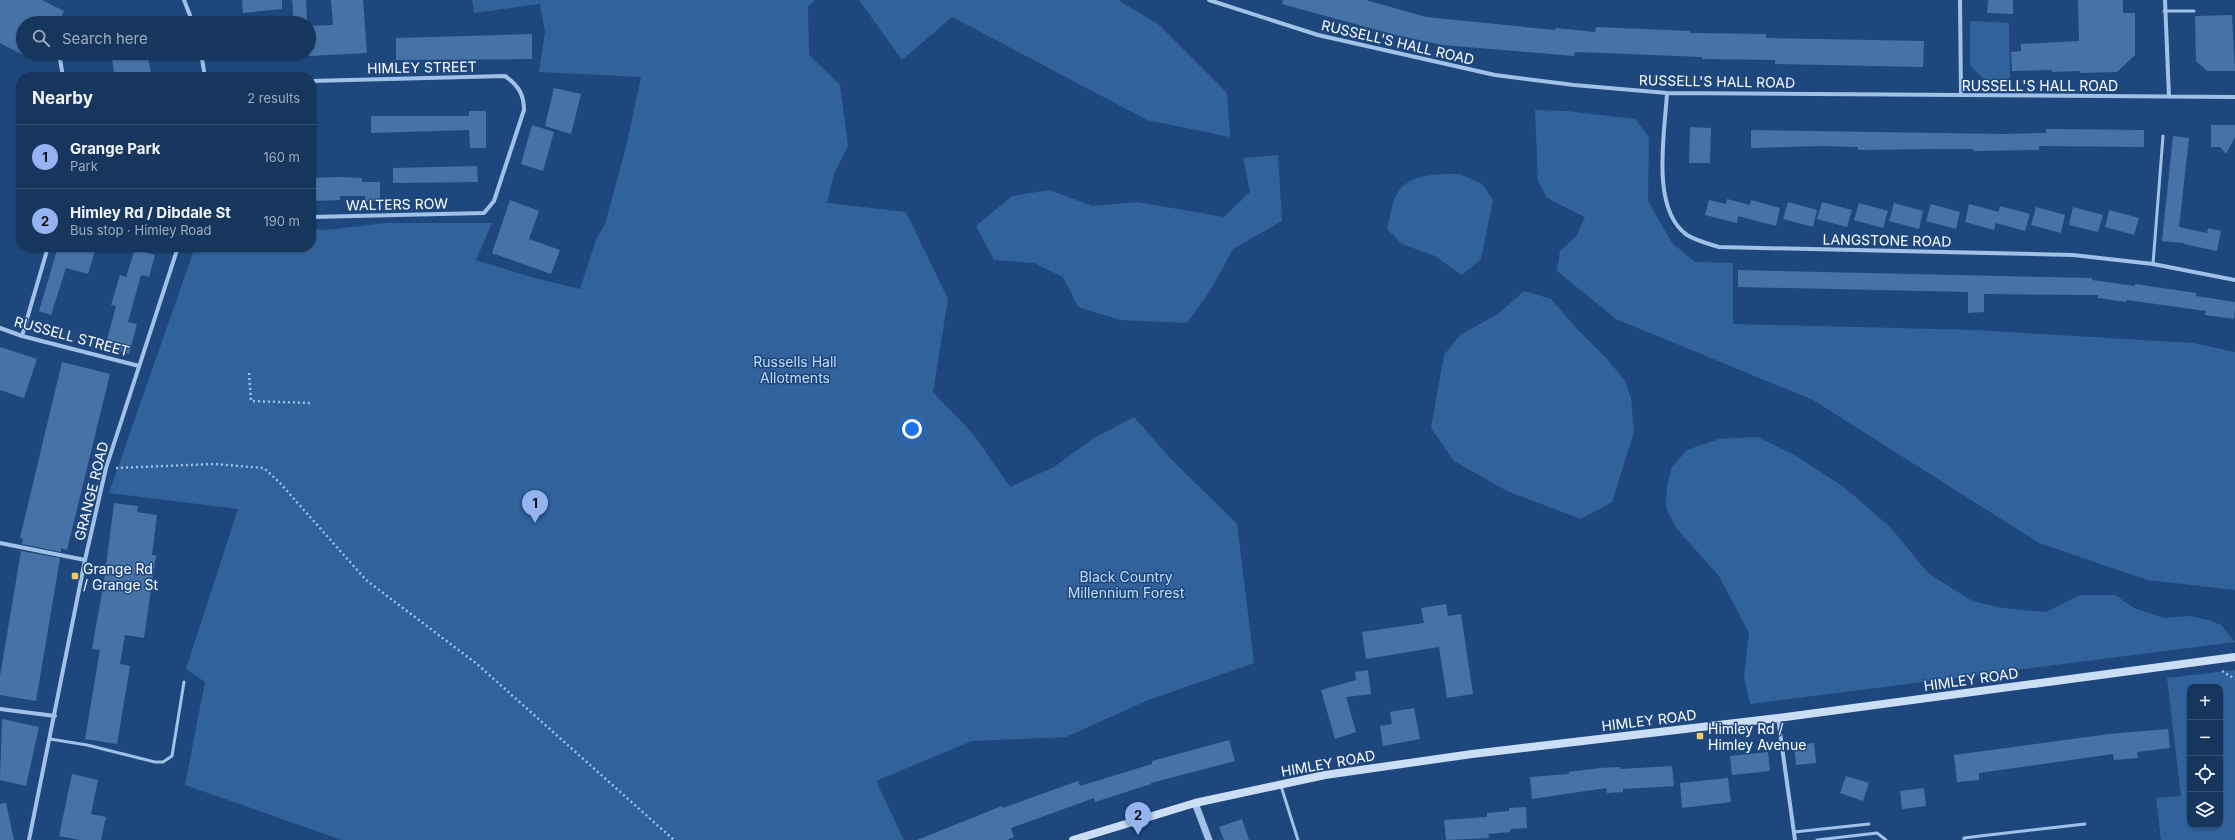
<!DOCTYPE html>
<meta charset="utf-8">
<style>
:root{--surface:#16365e;--page:#234167;--text:#f1f3f6;--muted:#9eabbc;--line:#355073;--accent:#95b2f1}
body{margin:0;font-family:Inter,sans-serif;background:var(--page);color:var(--text)}
.controls{position:absolute;right:12px;bottom:12px;display:grid;overflow:hidden;border-radius:8px;box-shadow:0 1px 3px #0004}
.controls button{width:36px;height:36px;display:grid;place-items:center;padding:0;border:0;border-bottom:1px solid var(--line);background:var(--surface);color:var(--text);font:20px sans-serif}
.you{position:absolute;left:912px;top:429px;width:14px;height:14px;margin:-10px;border:3px solid #fff;border-radius:50%;background:#1a73e8;box-shadow:0 0 0 6px #1a73e833}
.badge{display:grid;place-items:center;width:26px;height:26px;border-radius:50%;background:var(--accent);color:#111;font-size:13px;font-weight:700}
.pin{position:absolute;translate:-50% -33px;filter:drop-shadow(0 1px 2px #0008)}
.pin::after{content:'';position:absolute;top:21px;width:14px;height:12px;background:inherit;clip-path:polygon(0 0,100% 0,50% 100%)}
.list{margin:0;padding:0;list-style:none}
h2{display:flex;justify-content:space-between;align-items:center;height:52px;margin:0;padding:0 16px;font-size:17px}
h2 small{font-size:13px;font-weight:400;color:var(--muted)}
.list li{display:grid;grid-template-columns:26px 1fr auto;gap:12px;align-items:center;box-sizing:border-box;height:64px;padding:0 16px;border-top:1px solid var(--line)}
.list b{display:block;font-size:15px;white-space:nowrap}
.list p{margin:0;font-size:13px;white-space:nowrap;color:var(--muted)}
.list em{font-size:13px;font-style:normal;color:var(--muted)}
.icon{flex:none;width:22px;height:22px;fill:none;stroke:currentColor;stroke-width:2;stroke-linecap:round;stroke-linejoin:round}
.map{position:relative;flex:none;width:2235px;height:840px;overflow:hidden}
.search{position:absolute;background:var(--surface);box-shadow:0 1px 3px #0004;left:16px;top:16px;width:300px;height:44px;display:flex;align-items:center;gap:10px;box-sizing:border-box;padding:0 14px;border-radius:22px;color:var(--muted);font-size:15px}
.panel{position:absolute;background:var(--surface);box-shadow:0 1px 3px #0004;left:16px;top:72px;width:300px;height:180px;border-radius:16px}
.map>svg:first-child{display:block}
.green{fill:#31629b;fill-rule:evenodd}
.building{fill:#4772a6}
.lines{fill:none;stroke-linecap:round;stroke-linejoin:round}
.path{stroke:#a1c1e7;stroke-width:2.5;stroke-dasharray:2 3;stroke-linecap:butt}
.service{stroke:#a1c1e7;stroke-width:3}
.minor{stroke:#a1c1e7;stroke-width:4}
.tertiary{stroke:#a1c1e7;stroke-width:7}
.secondary{stroke:#cbdef6;stroke-width:8}
.poi-dot{fill:#f6c960;stroke:#1e487d;stroke-width:1.5}
.labels{text-anchor:middle;dominant-baseline:central;stroke-width:3;stroke-linejoin:round;paint-order:stroke}
.street-label{font-size:14px;fill:#fff;stroke:#1e487d}
.park-label{font-size:14px;fill:#c4dbf6;stroke:#1e487d}
.poi-label{font-size:14px;fill:#fff;stroke:#1e487d;text-anchor:start}
</style>
<div class="map">
<svg width="2235" height="840" viewBox="0 0 2235 840">
<rect width="100%" height="100%" fill="#1e487d"/>
<!-- green -->
<path class="green" d="M472 0H815L808 6 809 55 840 85 848 146 834 174 827 203 906 212 948 299 933 392 973 434 1010 487 1054 467 1094 438 1134 417 1171 459 1237 524 1254 663 1146 701 1066 737 972 741 876 781 904 840H342L185 785 205 682 186 669 238 509 109 493 195 247H311V228L326 230 386 223H492L476 260 531 277 580 289 596 240 605 224 626 147 641 77 539 72 545 32 540 4 474 13Z
M859 0H1118L1158 24 1227 93 1230 137 1147 120 952 17 902 60Z
M1970 21 2009 23 2010 85 1988 84 1970 65Z
M1535 110 1566 111 1635 119 1649 137 1648 201 1672 243 1695 262 1733 263V324L1974 330 2193 343 2235 352V590L2147 580 2039 543 1813 400 1616 319 1557 271 1560 251 1577 235 1585 217 1547 198 1538 181Z
M1278 155 1282 221 1233 249 1210 291 1187 323 1120 320 1078 307 1063 277 1034 263 994 260 976 226 1012 196 1050 190 1092 206 1137 202 1224 217 1250 192 1243 158Z
M1460 174 1482 184 1493 200 1481 259 1462 275 1435 256 1402 244 1387 229C1390 219 1391 205 1396 196 1407 173 1437 174 1460 174Z
M1524 291 1551 299 1577 329 1607 359 1625 381 1631 398 1634 432 1612 502 1581 519 1507 491 1454 461 1431 428 1444 355 1460 335 1498 314Z
M1757 437 1793 454 1844 487 1891 528 1928 573 1972 601 2003 608 2046 612 2080 595H2115L2134 608 2164 618 2190 616 2208 620 2221 625 2235 642 1750 704 1744 677 1749 633 1719 576 1676 528 1666 507 1667 486 1672 467 1687 450 1719 439Z
M2235 670V840H2161L2156 798 2181 796 2167 678ZM2190 687H2220V825H2190Z"/>
<!-- building -->
<path class="building" d="M0 0H42L64 11 58 23H23V55L0 43Z
M242 0H282V9L243 13Z
M292 0H306L307 23H294Z
M331 0H363L367 53 309 56V26L333 25Z
M1283 0H1366L1426 17 1555 30 1556 28 1595 32 1596 27 1618 28 1690 31V33L1766 34V38L1924 41 1923 67 1775 64V60L1702 59V57L1629 54 1575 52 1574 56 1443 45 1400 36 1329 17 1282 4Z
M1988 0H2013V14L1987 13Z
M2078 0H2123V13H2135V55L2117 72 2080 73V71L2052 72V70L2012 71 2011 52 2021 51V44L2079 41Z
M2232 15 2235 71H2207L2196 61 2195 16Z
M532 34V59L396 60V38Z
M111 53H147L152 77H115Z
M554 88 581 94 571 134 545 126Z
M469 111H486V148H470L469 130 371 133V116H469Z
M532 125 554 132 543 171 521 164Z
M2211 125H2235V137L2226 154 2220 147H2211Z
M1690 127 1711 128 1710 163H1689Z
M2046 129 2144 130V147L2039 146V150L1973 151V149H1934L1858 150V147L1822 146 1751 148V130L2003 134 2046 133Z
M2173 136 2189 138 2179 227 2207 233 2208 228 2221 231 2217 251 2184 244V243L2162 241Z
M477 166 478 182 393 183V168Z
M339 177 362 178V182H380V201H365V196H340V200L311 201V178Z
M1727 199 1750 205 1751 200 1780 208 1776 226 1738 216 1737 223 1705 215 1709 200 1726 204Z
M510 200 539 211 529 239 560 250 551 274 492 253Z
M1788 202 1817 210 1813 227 1783 219Z
M1822 202 1852 210 1847 227 1817 219Z
M1859 203 1888 211 1883 228 1854 220Z
M1894 203 1923 211 1919 229 1889 221Z
M1931 204 1960 212 1956 229 1926 221Z
M1969 204 1999 212 1994 230 1965 222Z
M2000 206 2030 214 2025 231 1996 223Z
M2036 207 2065 215 2061 233 2031 225Z
M2073 207 2103 215 2098 232 2069 225Z
M2109 210 2139 218 2134 235 2105 227Z
M58 247H96L88 274 66 268 51 315 39 311Z
M135 249 155 255 149 277 141 275 128 322 137 324 129 354 105 347 116 306 111 305 120 275 126 277Z
M1738 270 2092 278V280L2135 286V284L2196 293V296L2235 302V308L2234 319 2205 315 2206 311 2127 300 2126 302 2098 298V295L1984 294V312L1968 313V292L1738 287Z
M0 347 37 359 24 398 0 390Z
M62 362 110 374 67 550 61 548V552L22 544 23 539 20 538Z
M114 503 138 506 137 512 157 515 152 555H156L144 638 125 635 120 664 130 666 117 744 85 739 100 650 92 649 104 581Z
M21 551 60 558 36 701 0 695V676Z
M1446 604 1448 616 1461 614 1473 694 1447 698 1439 647 1366 659 1362 632 1424 623 1421 608Z
M1368 670 1371 694 1346 697 1356 732 1335 739 1321 690 1356 680 1355 672Z
M1414 708 1420 739 1383 746 1380 726 1392 724 1390 712Z
M2 719 39 727 26 786 0 780Z
M2168 729 2170 748 2137 752 2138 758 2114 760 2113 754 1979 773V780L1957 782 1954 755 2109 734Z
M1229 740 1235 761 1151 783V784L1095 802 1094 798 1011 828 1014 837 1007 840H917L1002 806 1003 808 1078 781 1080 786 1152 764V761Z
M1814 743 1816 763 1796 765 1794 745Z
M1768 752 1770 771 1732 775 1730 756Z
M1672 766 1674 786 1623 789V792L1607 793 1606 788 1532 799 1530 777 1569 774V772L1600 768 1620 767V769Z
M72 774 98 780 91 814 106 817 101 840H80L59 836Z
M1846 776 1869 783 1863 801 1840 793Z
M1728 778 1731 802 1682 808 1680 783Z
M1924 788 1926 806 1902 809 1900 791Z
M6 803 14 840H0V804Z
M1526 807 1527 828 1510 829V832L1488 834 1489 838 1446 840 1444 820 1487 817V813L1509 811V808Z
M1242 819 1249 840H1224L1219 827Z"/>
<g class="lines">
<!-- path -->
<path class="path" d="M249 373 251 401 311 403
M116 468 214 464 264 468 280 483 366 580 477 664 674 840
M2222 671 2235 679"/>
<!-- service -->
<path class="service" d="M2164 11H2194
M2153 264 2163 136
M50 739 87 745 155 762H163L172 756 184 682
M1281 786 1298 840
M1794 832 1869 824
M1817 840 1877 833 1886 840
M1964 840V838L1980 836 2085 824"/>
<!-- minor -->
<path class="minor" d="M184 0 193 23
M1209 0 1318 35 1495 75 1574 85 1667 93 2235 97
M1960 0 1961 95
M2165 0 2169 97
M59 53 63 77
M201 53 205 77
M311 81 505 76C518 85 524 94 524 110L494 201 484 213 311 217
M1667 93C1665 132 1650 209 1687 235 1697 241 1709 244 1719 247L2073 255 2153 264 2235 280
M0 328 22 336 139 366
M22 336 48 247
M0 543 85 560
M0 709 55 716
M1778 718 1795 840
M29 840 85 560 106 468 178 247"/>
<!-- tertiary -->
<path class="tertiary" d="M1195 803 1209 840"/>
<!-- secondary -->
<path class="secondary" d="M1073 840 1195 803 1325 775 1472 754 1778 718 2235 657"/>
</g>
<!-- markers -->
<g class="poi-dot">
<rect x="71" y="572" width="8" height="8" rx="2"/>
<rect x="1696" y="732" width="8" height="8" rx="2"/>
</g>
<g class="labels">
<!-- street labels -->
<g class="street-label">
<text transform="translate(1398 42) rotate(13)">RUSSELL'S HALL ROAD</text>
<text transform="translate(422 67) rotate(-1)">HIMLEY STREET</text>
<text transform="translate(1717 81) rotate(1)">RUSSELL'S HALL ROAD</text>
<text x="2040" y="85">RUSSELL'S HALL ROAD</text>
<text transform="translate(397 204) rotate(-1)">WALTERS ROW</text>
<text transform="translate(1887 240) rotate(1)">LANGSTONE ROAD</text>
<text transform="translate(72 336) rotate(15)">RUSSELL STREET</text>
<text transform="translate(91 491) rotate(-76)">GRANGE ROAD</text>
<text transform="translate(1971 679) rotate(-8)">HIMLEY ROAD</text>
<text transform="translate(1649 720) rotate(-7)">HIMLEY ROAD</text>
<text transform="translate(1328 763) rotate(-10)">HIMLEY ROAD</text>
</g>
<!-- park labels -->
<g class="park-label">
<text x="795" y="361">Russells Hall<tspan x="795" dy="16">Allotments</tspan></text>
<text x="1126" y="576">Black Country<tspan x="1126" dy="16">Millennium Forest</tspan></text>
</g>
<!-- poi labels -->
<g class="poi-label">
<text x="83" y="568">Grange Rd<tspan x="83" dy="16">/ Grange St</tspan></text>
<text x="1708" y="728">Himley Rd /<tspan x="1708" dy="16">Himley Avenue</tspan></text>
</g>
</g>
</svg>
<div class="controls">
<button>+</button>
<button>−</button>
<button><svg class="icon" aria-label="locate" viewBox="0 0 24 24"><circle cx="12" cy="12" r="6"/><path d="M12 2v4M12 18v4M2 12h4M18 12h4"/></svg></button>
<button><svg class="icon" aria-label="layers" viewBox="0 0 24 24"><path d="M12 4l9 5-9 5-9-5zM3 14l9 5 9-5"/></svg></button>
</div>
<div class="you"></div>
<div class="pin badge" style="left:535px;top:523px">1</div>
<div class="pin badge" style="left:1138px;top:835px">2</div>
<div class="search"><svg class="icon" aria-label="search" viewBox="0 0 24 24"><circle cx="10" cy="10" r="6"/><path d="M15 15l6 6"/></svg>Search here</div>
<section class="panel">
<h2>Nearby<small>2 results</small></h2>
<ul class="list">
<li><span class="badge">1</span><div><b>Grange Park</b><p>Park</p></div><em>160 m</em></li>
<li><span class="badge">2</span><div><b>Himley Rd / Dibdale St</b><p>Bus stop · Himley Road</p></div><em>190 m</em></li>
</ul>
</section>
</div>
